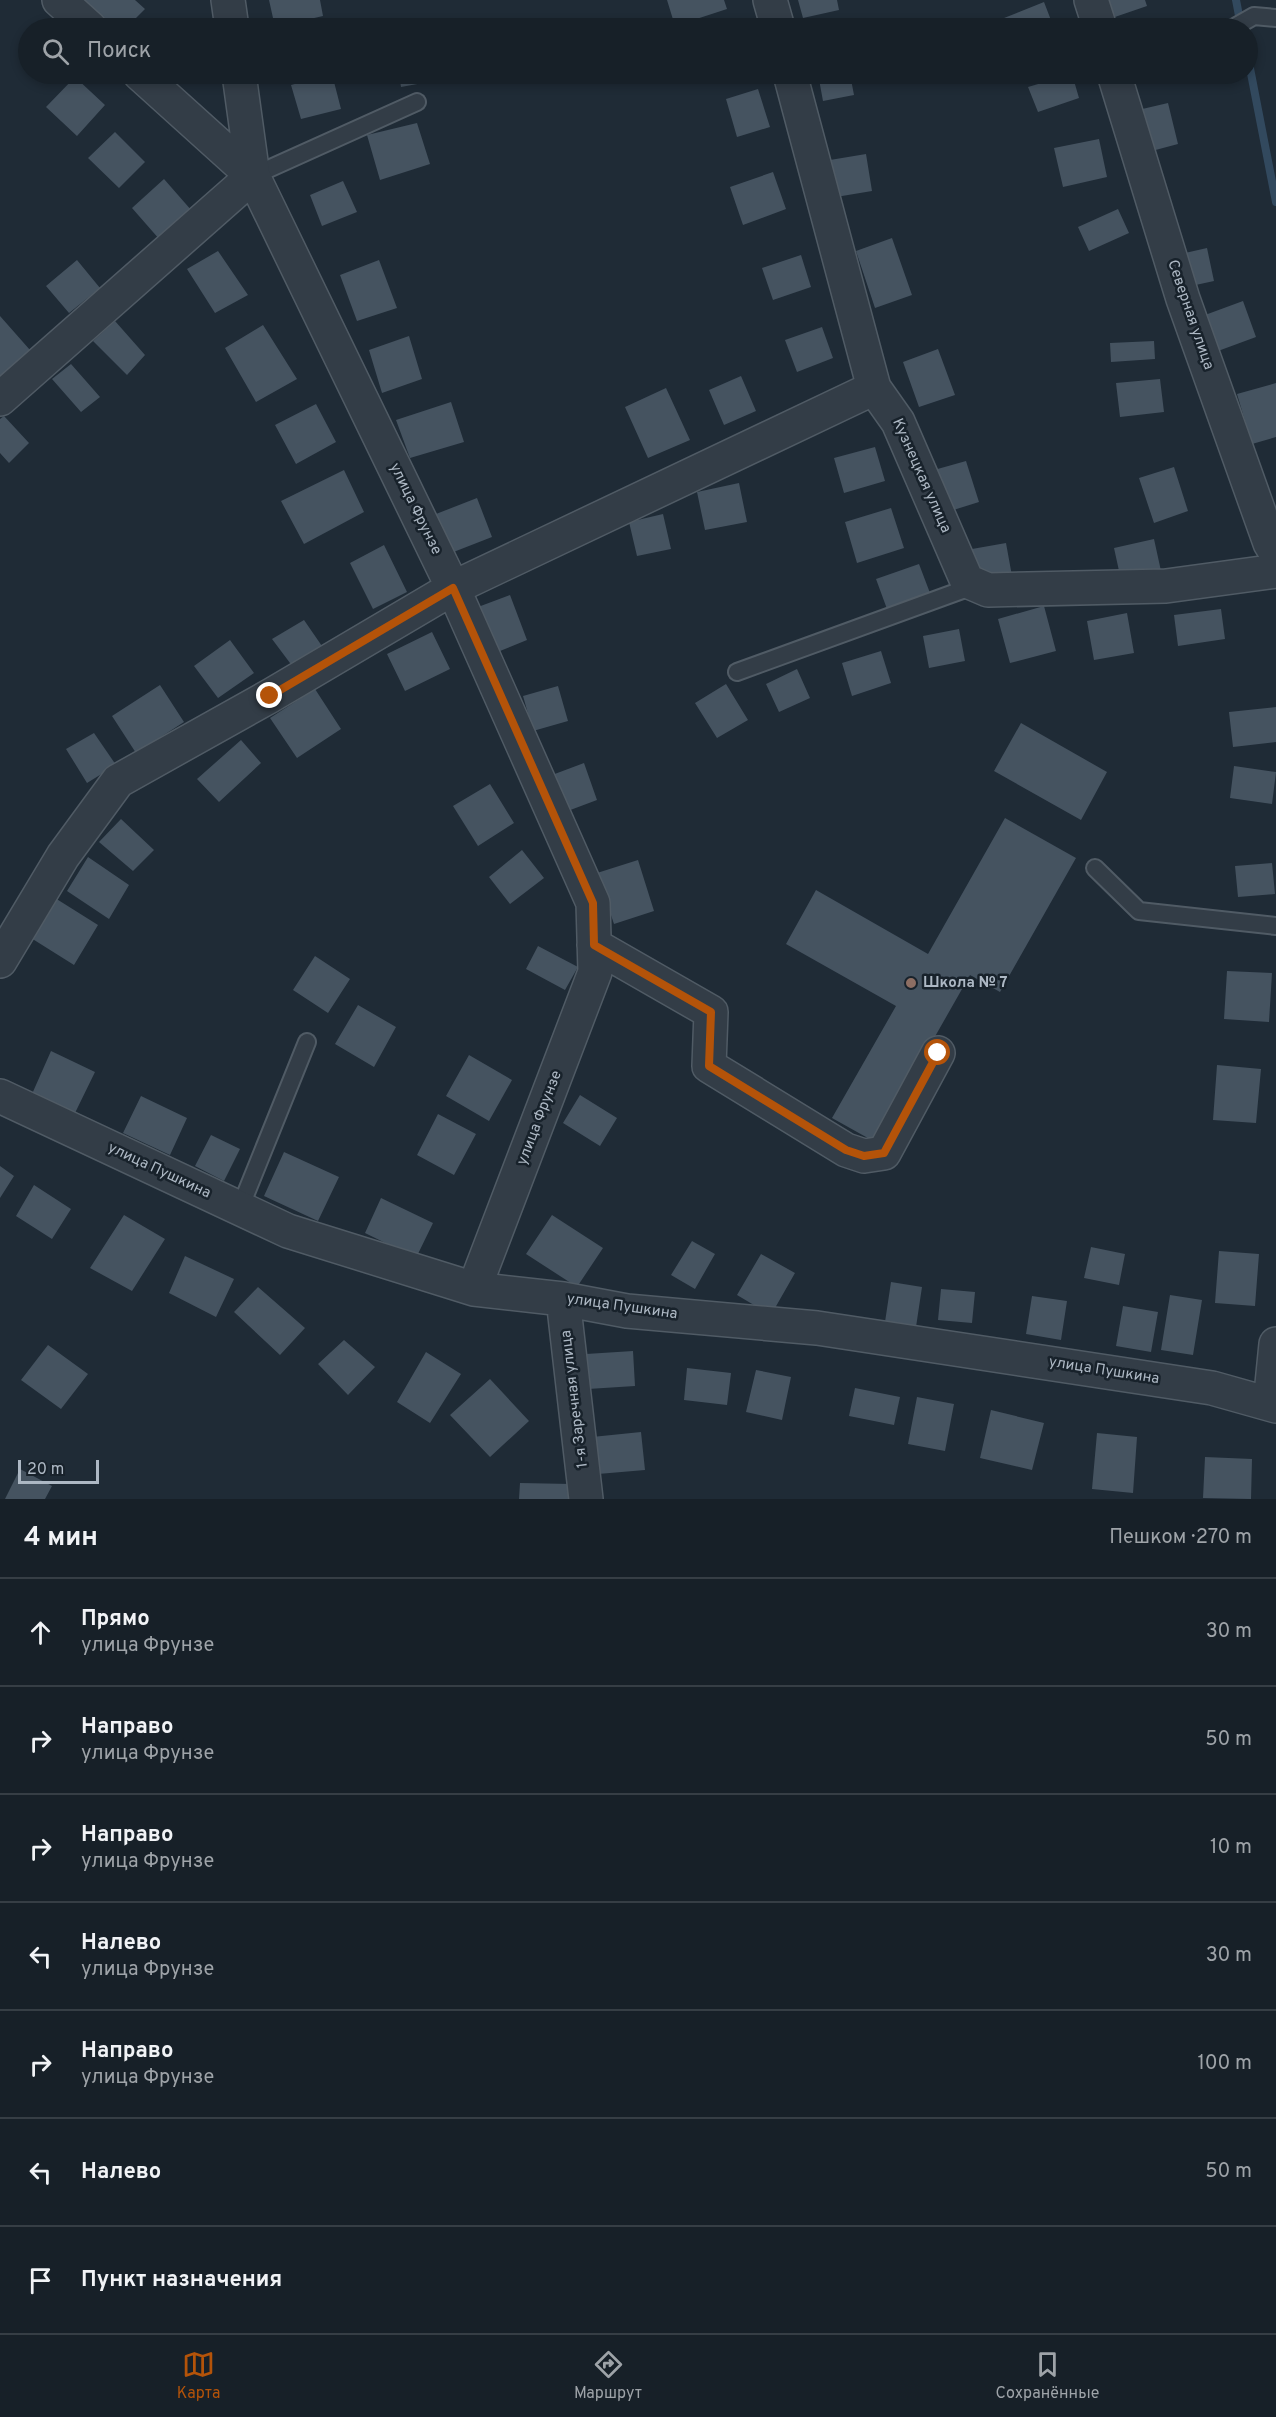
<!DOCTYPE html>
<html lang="ru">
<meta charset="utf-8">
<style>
:root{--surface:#172028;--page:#202830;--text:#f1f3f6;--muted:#9ea3a8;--line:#363e45;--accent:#b45309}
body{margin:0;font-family:Overpass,sans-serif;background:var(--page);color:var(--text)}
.scale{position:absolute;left:18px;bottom:15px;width:81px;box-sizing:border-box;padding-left:6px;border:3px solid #adb8c4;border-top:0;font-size:16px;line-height:21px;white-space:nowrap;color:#adb8c4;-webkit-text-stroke:4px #18222b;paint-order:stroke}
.stop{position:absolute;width:18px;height:18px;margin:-14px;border:4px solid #b45309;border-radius:50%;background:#fff}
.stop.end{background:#b45309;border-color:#fff;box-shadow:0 2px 6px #0008}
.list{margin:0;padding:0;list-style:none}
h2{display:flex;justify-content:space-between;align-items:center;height:78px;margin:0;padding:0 24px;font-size:26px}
h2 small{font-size:20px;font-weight:400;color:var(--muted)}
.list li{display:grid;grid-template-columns:39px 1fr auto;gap:18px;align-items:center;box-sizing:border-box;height:108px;padding:0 24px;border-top:2px solid var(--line)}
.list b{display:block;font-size:22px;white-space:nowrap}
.list p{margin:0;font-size:20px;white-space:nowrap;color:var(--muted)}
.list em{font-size:20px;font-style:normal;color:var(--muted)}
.icon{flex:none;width:33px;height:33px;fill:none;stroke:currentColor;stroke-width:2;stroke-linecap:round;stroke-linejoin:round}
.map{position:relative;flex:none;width:1276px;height:1499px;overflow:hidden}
.search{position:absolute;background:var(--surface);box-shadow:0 3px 9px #0003;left:18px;right:18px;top:18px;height:66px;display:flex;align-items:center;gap:15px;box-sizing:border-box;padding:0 21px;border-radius:33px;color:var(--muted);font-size:22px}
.sheet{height:834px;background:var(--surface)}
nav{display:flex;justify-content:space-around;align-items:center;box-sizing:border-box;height:84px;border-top:2px solid var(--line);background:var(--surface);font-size:16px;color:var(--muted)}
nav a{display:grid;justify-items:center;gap:3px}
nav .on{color:var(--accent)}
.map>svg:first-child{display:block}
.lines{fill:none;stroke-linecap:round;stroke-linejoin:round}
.stream{stroke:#32495e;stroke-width:8}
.building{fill:#455360}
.lane-casing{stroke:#505b65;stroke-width:20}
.street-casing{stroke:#505b65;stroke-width:36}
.lane{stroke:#333d47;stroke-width:16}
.street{stroke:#333d47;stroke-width:33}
.route{stroke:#b45309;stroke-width:8}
.education-dot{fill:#8d6e63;stroke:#18222b;stroke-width:2}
.labels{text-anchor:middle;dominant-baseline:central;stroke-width:5;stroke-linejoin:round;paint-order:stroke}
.street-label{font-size:15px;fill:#adb8c4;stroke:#18222b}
.poi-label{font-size:15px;font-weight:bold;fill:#adb8c4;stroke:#18222b;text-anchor:start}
</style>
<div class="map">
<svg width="1276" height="1499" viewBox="0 0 1276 1499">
<rect width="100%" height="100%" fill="#1f2b36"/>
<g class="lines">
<!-- stream -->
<path class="stream" d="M1236 0 1241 26
M1248 58 1276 202"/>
</g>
<!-- building -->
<path class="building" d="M80 0H135L145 9 126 28H109Z
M269 0H320L323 16 275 27Z
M667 0H724L727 9 675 26Z
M798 0H837L839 10 803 18Z
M1106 0H1145L1147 6 1112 18Z
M1044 2 1054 28H1002L999 20Z
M332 74 341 109 301 119 291 85Z
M399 74H437L439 80 401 87Z
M818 74H850L854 95 823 101Z
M1072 74 1079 98 1038 112 1028 87Z
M75 77 105 105 77 136 46 107Z
M758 89 770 127 737 137 726 99Z
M1168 103 1178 144 1148 152 1138 110Z
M417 123 430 164 380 180 367 135Z
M115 132 145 162 119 188 88 158Z
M1099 139 1107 177 1063 187 1054 148Z
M866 154 872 191 836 197 830 160Z
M773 172 786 209 743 225 730 187Z
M164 179 192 211 160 240 132 208Z
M343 181 357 212 322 226 310 195Z
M1118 209 1129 233 1089 251 1078 227Z
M892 238 912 295 875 308 856 251Z
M1207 248 1214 281 1191 286 1185 253Z
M218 251 248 295 215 313 187 269Z
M801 255 811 287 773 300 762 268Z
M77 260 100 288 69 313 46 286Z
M379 260 397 308 357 321 340 275Z
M1243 301 1256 337 1218 351 1205 315Z
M0 316 30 350 0 377Z
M115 321 145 355 127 375 93 341Z
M263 325 297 379 256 402 225 348Z
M822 327 833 358 797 372 785 340Z
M409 336 422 379 382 393 369 350Z
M1154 341 1155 359 1111 362 1110 343Z
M938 349 955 395 919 407 903 362Z
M71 364 100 397 81 412 52 379Z
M741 376 756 411 724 425 709 390Z
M1160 379 1164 412 1120 417 1116 383Z
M1276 383V437L1252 444 1237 394Z
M666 388 690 440 648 458 625 407Z
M451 402 464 442 410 458 396 420Z
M316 404 336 442 296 464 275 425Z
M4 416 29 443 9 463 0 453V419Z
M875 447 885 481 844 493 834 458Z
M966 461 979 502 947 512 934 470Z
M1174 467 1188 511 1154 523 1139 478Z
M344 470 364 512 304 544 281 501Z
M739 483 747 522 705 530 697 492Z
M477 498 492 537 451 553 436 514Z
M891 508 904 548 857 563 845 522Z
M663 514 671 549 637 556 629 522Z
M1154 539 1161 571 1121 580 1114 548Z
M1006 543 1012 576 978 582 972 549Z
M384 545 407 592 373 609 350 563Z
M919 564 930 593 887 609 876 579Z
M510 595 527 640 495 653 478 607Z
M1044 606 1056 651 1010 663 998 619Z
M1221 609 1225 639 1178 646 1174 615Z
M1127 613 1134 653 1094 660 1087 621Z
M304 620 324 649 293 667 272 639Z
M959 629 965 661 929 668 923 636Z
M432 632 450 669 405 691 387 654Z
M230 640 254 673 218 698 194 666Z
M881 651 891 683 852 696 842 663Z
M797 669 810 698 779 712 766 684Z
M726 684 748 720 717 738 695 703Z
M160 685 184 722 136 753 112 716Z
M558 686 568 721 533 731 523 696Z
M315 689 341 729 297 758 270 718Z
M1276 707V742L1233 747 1229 712Z
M1021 723 1107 772 1081 820 994 771Z
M94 733 116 765 87 783 66 749Z
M241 740 261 763 219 802 197 779Z
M584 763 597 800 565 812 552 775Z
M1234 766 1276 772 1272 804 1230 798Z
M490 784 514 823 478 846 453 806Z
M1005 818 1076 858 1000 992 970 975 875 1142 832 1118 896 1006 786 944 816 890 928 954Z
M121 819 154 850 133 871 99 842Z
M522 850 544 878 510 904 489 877Z
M88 857 129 885 109 919 67 891Z
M638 860 654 911 614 924 597 873Z
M1272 863 1275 894 1238 897 1235 866Z
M55 898 98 925 74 965 31 938Z
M538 946 578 967 565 990 526 969Z
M315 956 350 979 328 1013 293 990Z
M1227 971 1272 973 1269 1022 1224 1019Z
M358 1005 396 1027 374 1067 335 1044Z
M51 1051 95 1072 75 1113 32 1094Z
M469 1055 512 1080 489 1121 446 1096Z
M1217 1065 1261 1069 1256 1123 1213 1120Z
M580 1095 617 1118 600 1146 563 1123Z
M141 1096 187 1118 170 1155 123 1133Z
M438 1114 476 1134 454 1175 417 1155Z
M211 1135 240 1149 224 1181 195 1166Z
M284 1152 339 1177 318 1221 264 1196Z
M0 1166 14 1176 0 1198Z
M34 1185 71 1209 52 1239 16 1216Z
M381 1198 433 1223 416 1258 365 1233Z
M124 1215 165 1239 132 1291 90 1268Z
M552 1215 603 1248 577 1287 526 1254Z
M692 1241 715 1254 695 1289 671 1275Z
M1091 1247 1125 1254 1119 1285 1084 1278Z
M1219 1251 1259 1254 1255 1306 1215 1303Z
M761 1254 795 1273 771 1315 737 1295Z
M185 1256 234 1279 216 1317 169 1293Z
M891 1282 922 1287 916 1327 885 1322Z
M258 1287 305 1328 280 1355 234 1312Z
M941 1289 975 1292 972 1323 938 1320Z
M1170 1295 1202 1300 1193 1355 1161 1350Z
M1032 1296 1067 1301 1061 1340 1026 1334Z
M1123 1306 1158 1312 1151 1352 1116 1346Z
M344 1340 375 1367 348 1395 318 1364Z
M48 1345 88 1374 61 1409 21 1380Z
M633 1351 635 1386 588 1389 586 1354Z
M426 1352 461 1374 430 1423 397 1402Z
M687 1368 731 1373 727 1405 684 1400Z
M756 1370 791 1377 782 1420 746 1412Z
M490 1379 529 1421 490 1457 450 1415Z
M855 1388 900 1397 894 1425 849 1416Z
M917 1397 954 1404 945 1451 908 1444Z
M991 1410 1044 1423 1032 1470 980 1458Z
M641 1432 645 1470 598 1474 592 1437Z
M1097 1433 1137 1437 1133 1493 1092 1489Z
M1205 1457 1252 1459 1251 1499 1203 1498Z
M20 1469 52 1486 45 1499H5Z
M520 1483 571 1484 570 1499H519Z"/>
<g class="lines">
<defs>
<path id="lane" d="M1233 28 1254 16 1276 18
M253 176 417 102
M737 672 976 585
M1095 868 1139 911 1276 926
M240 1208 307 1042"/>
<path id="street" d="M59 0 90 28
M228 0 232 28
M770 0 778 28
M1091 0 1100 28
M239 74 253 176 453 588 593 903 595 972 474 1289
M790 74 874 388 898 422 967 581 988 590 1166 586 1276 571
M1114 74 1183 299 1270 543 1276 553
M0 399 253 176 140 74
M594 945 711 1012 709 1066 846 1150 864 1156 884 1153 938 1053
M0 961 63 856 118 781 270 696 453 588 874 388
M0 1096 288 1231 474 1289 563 1299 627 1311 817 1328 1212 1388 1276 1406
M563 1299 586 1499
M1270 1404 1276 1344"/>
</defs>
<!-- lane casing -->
<use href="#lane" class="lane-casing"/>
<!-- street casing -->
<use href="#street" class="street-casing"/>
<!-- lane -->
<use href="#lane" class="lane"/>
<!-- street -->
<use href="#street" class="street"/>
</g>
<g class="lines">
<!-- route -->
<path class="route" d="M270 696 453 588 593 903 594 945 711 1012 709 1066 846 1150 864 1156 884 1153 938 1053"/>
</g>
<!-- markers -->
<circle class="education-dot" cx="911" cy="983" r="6"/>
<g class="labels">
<!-- street labels -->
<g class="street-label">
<text transform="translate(1190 315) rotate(71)">Северная улица</text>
<text transform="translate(921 476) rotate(66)">Кузнецкая улица</text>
<text transform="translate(415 509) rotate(64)">улица Фрунзе</text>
<text transform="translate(540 1118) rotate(-69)">улица Фрунзе</text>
<text transform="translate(159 1171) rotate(25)">улица Пушкина</text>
<text transform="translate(622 1307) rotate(8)">улица Пушкина</text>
<text transform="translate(1104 1371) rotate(9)">улица Пушкина</text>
<text transform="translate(575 1399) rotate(-97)">1-я Заречная улица</text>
</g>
<!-- poi labels -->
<g class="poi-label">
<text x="923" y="983">Школа № 7</text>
</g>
</g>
</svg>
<div class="scale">20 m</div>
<div class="stop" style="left:938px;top:1053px"></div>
<div class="stop end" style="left:270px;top:696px"></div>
<div class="search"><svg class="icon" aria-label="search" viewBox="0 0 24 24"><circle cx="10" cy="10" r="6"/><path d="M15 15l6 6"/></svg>Поиск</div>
</div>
<section class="sheet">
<h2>4 мин<small>Пешком · 270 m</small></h2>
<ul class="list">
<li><svg class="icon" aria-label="ahead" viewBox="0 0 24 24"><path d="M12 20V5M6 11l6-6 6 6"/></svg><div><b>Прямо</b><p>улица Фрунзе</p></div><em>30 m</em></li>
<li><svg class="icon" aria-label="right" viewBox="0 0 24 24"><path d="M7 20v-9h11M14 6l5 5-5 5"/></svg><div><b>Направо</b><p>улица Фрунзе</p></div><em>50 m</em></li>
<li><svg class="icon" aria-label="right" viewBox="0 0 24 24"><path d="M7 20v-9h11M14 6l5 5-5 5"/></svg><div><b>Направо</b><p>улица Фрунзе</p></div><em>10 m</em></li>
<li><svg class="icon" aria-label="left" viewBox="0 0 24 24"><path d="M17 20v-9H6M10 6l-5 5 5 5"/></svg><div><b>Налево</b><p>улица Фрунзе</p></div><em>30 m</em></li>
<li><svg class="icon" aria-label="right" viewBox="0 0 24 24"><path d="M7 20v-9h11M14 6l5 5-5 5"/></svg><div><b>Направо</b><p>улица Фрунзе</p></div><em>100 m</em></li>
<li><svg class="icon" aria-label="left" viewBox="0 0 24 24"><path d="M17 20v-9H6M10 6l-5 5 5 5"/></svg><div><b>Налево</b></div><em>50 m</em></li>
<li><svg class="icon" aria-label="arrive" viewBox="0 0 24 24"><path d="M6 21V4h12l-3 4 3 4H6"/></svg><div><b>Пункт назначения</b></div></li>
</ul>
</section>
<nav>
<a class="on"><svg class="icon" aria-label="map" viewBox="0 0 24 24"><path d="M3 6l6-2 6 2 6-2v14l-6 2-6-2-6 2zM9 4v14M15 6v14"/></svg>Карта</a>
<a><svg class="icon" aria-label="directions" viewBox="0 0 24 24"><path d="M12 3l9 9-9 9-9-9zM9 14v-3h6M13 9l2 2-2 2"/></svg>Маршрут</a>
<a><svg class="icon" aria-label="saved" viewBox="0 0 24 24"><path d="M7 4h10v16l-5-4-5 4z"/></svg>Сохранённые</a>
</nav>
